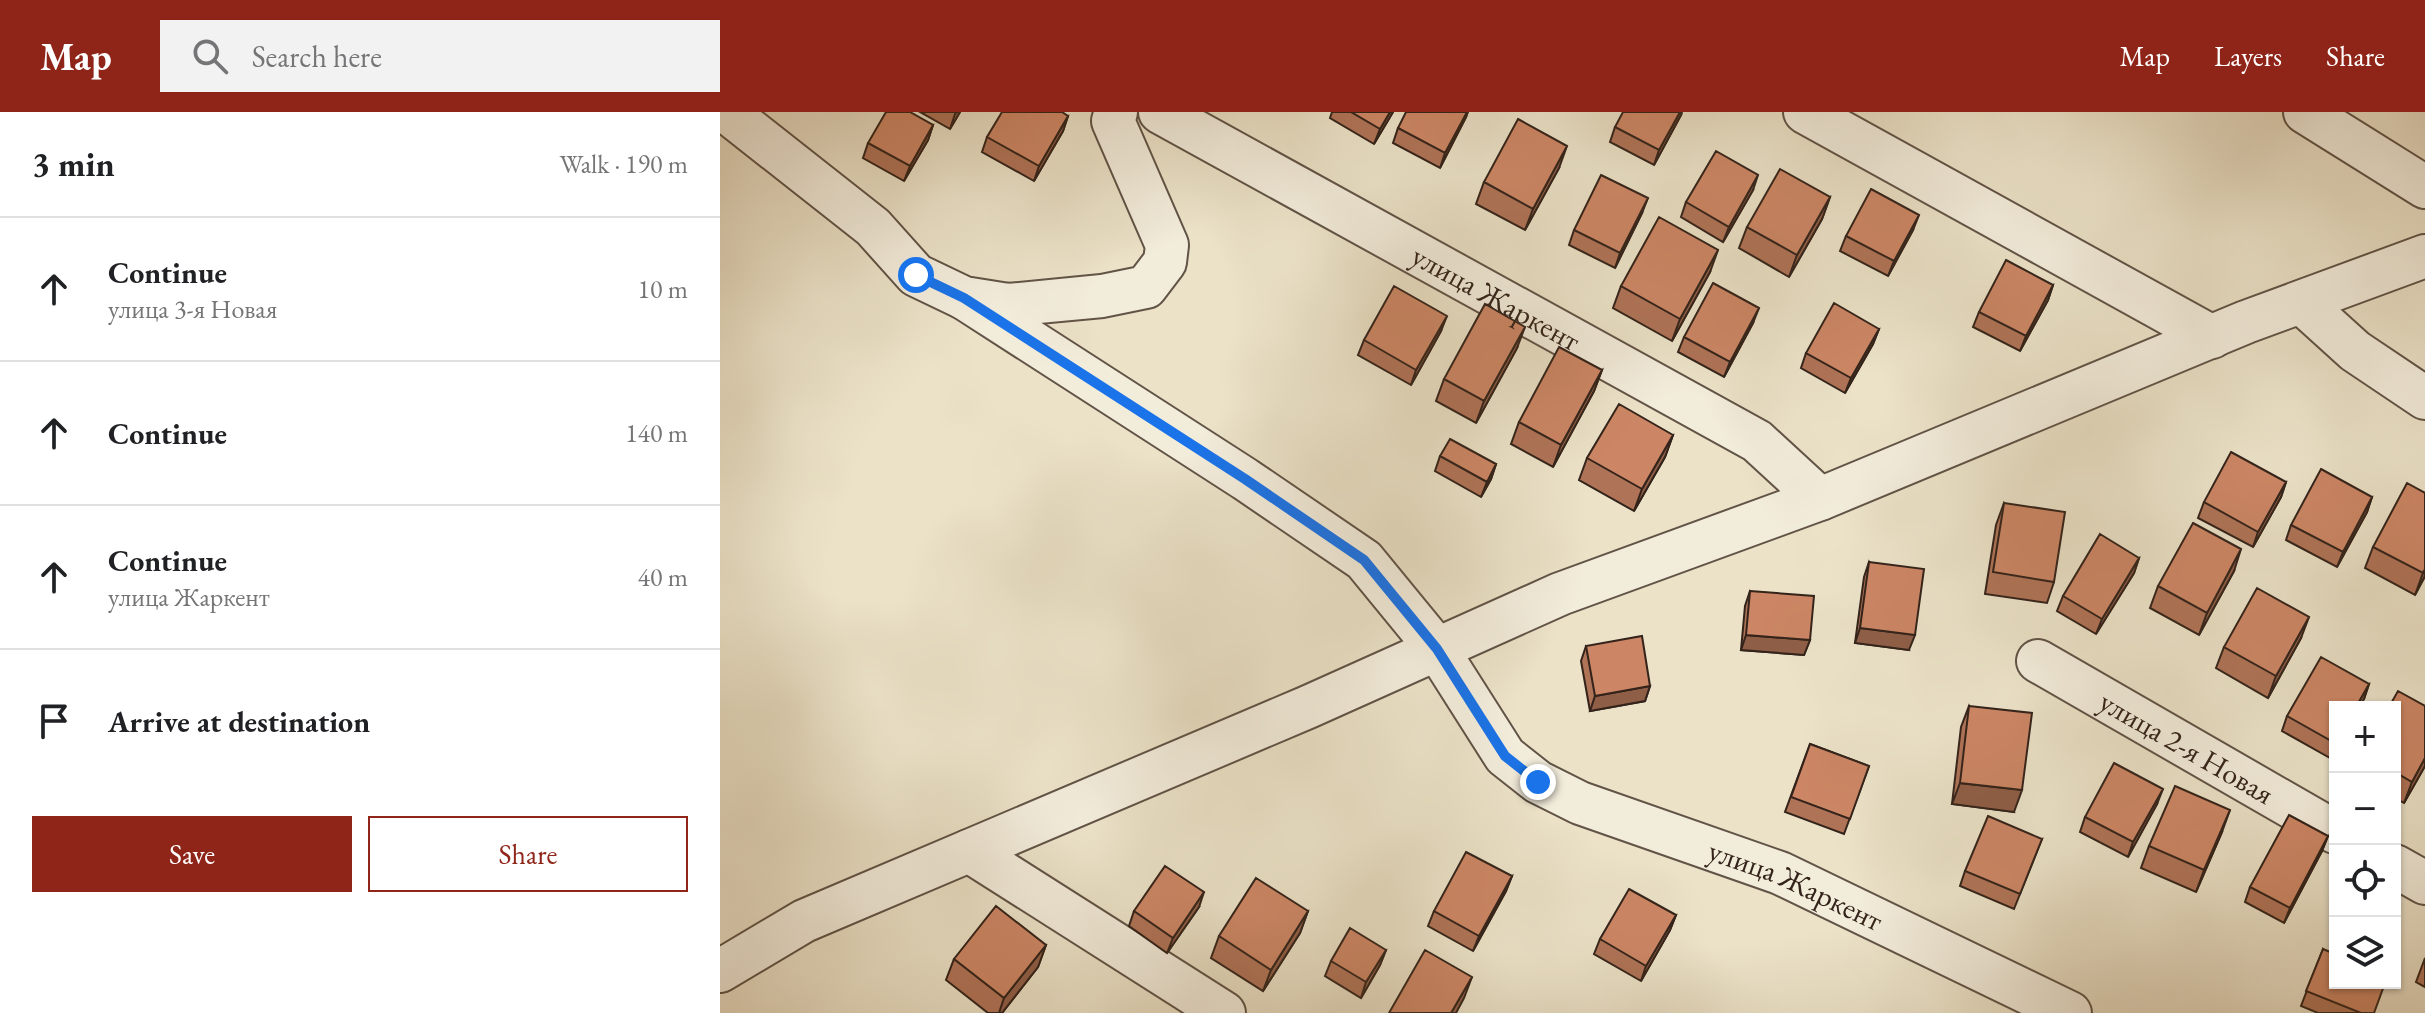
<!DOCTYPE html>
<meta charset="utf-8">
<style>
:root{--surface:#fff;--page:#f2f2f2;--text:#202124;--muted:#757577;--line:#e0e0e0;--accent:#8f2418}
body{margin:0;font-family:"EB Garamond",serif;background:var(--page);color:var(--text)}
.controls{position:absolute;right:24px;bottom:24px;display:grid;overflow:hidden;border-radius:0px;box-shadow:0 2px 6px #0004}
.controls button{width:72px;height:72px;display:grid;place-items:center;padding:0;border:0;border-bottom:2px solid var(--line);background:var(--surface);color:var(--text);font:40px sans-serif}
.stop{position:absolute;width:24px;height:24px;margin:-18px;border:6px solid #1a73e8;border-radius:50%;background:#fff}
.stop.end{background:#1a73e8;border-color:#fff;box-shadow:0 2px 8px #0008}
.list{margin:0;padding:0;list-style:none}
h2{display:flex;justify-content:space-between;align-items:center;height:104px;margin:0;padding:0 32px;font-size:34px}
h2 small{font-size:26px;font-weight:400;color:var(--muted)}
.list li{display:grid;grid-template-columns:52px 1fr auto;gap:24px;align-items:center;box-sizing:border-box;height:144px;padding:0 32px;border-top:2px solid var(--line)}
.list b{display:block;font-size:30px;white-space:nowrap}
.list p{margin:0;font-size:26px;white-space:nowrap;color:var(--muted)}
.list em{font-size:26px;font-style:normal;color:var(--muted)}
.actions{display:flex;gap:16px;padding:24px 32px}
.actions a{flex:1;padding:18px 0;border:2px solid var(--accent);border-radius:0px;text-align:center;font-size:28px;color:var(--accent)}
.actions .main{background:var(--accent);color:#fff}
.icon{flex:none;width:44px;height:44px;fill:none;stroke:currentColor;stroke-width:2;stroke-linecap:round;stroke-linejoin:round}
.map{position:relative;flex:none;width:1705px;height:901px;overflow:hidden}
header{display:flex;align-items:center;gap:48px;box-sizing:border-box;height:112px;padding:0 40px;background:var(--accent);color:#fff}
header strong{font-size:38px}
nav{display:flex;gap:44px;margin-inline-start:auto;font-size:28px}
.search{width:560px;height:72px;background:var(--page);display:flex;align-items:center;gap:20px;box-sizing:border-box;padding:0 28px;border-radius:0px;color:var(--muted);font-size:30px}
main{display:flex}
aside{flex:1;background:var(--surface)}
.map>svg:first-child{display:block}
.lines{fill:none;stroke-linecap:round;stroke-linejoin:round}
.minor-casing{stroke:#615346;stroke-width:46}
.minor{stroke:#f2ecdb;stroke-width:42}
.wall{fill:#af7357;stroke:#33231a;stroke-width:2}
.shaded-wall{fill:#8f5e47;stroke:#33231a;stroke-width:2}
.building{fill:#cc8665;stroke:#33231a;stroke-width:2}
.route{stroke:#1a73e8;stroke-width:10}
.labels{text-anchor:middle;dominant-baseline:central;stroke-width:8;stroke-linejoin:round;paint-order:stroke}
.street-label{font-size:30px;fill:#33231a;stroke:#f2ecdb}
</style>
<header>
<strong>Map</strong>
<div class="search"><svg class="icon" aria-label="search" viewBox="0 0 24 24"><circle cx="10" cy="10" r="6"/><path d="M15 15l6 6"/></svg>Search here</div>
<nav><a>Map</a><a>Layers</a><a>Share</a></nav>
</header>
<main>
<aside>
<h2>3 min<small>Walk · 190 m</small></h2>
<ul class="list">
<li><svg class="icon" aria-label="ahead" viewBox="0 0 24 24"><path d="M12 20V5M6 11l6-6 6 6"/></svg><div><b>Continue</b><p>улица 3-я Новая</p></div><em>10 m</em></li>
<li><svg class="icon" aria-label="ahead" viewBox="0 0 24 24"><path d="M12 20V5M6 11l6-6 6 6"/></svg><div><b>Continue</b></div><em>140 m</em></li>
<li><svg class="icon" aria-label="ahead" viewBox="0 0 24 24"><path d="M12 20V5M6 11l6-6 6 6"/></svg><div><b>Continue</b><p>улица Жаркент</p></div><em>40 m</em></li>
<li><svg class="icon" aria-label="arrive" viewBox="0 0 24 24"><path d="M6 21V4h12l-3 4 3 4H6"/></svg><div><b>Arrive at destination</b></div></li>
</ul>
<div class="actions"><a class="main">Save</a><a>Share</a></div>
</aside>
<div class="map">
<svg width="1705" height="901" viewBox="0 0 1705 901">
<rect width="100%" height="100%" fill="#ebe2c8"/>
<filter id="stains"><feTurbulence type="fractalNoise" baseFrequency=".0025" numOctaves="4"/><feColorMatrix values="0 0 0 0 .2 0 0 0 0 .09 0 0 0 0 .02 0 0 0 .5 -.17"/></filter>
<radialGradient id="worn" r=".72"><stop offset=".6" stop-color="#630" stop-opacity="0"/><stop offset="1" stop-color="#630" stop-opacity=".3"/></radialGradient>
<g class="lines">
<defs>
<g id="minor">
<path d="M7 0 153 115 196 163 244 186 288 193 382 184 426 175 445 150 447 133 393 9 396 0"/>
<path id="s1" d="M440 0 1037 329 1100 387"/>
<path d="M1085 0 1492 225"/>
<path d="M1585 0 1705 75"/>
<path id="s2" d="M244 186 525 367 644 448 717 537 785 644 818 670 860 691 1060 761 1350 901"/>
<path d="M1582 191 1635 239 1705 286"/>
<path id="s3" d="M1318 549 1615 720"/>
<path d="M249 739 504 901"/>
<path d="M1675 754 1705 771"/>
<path d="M0 859 84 809 588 595 840 482 1100 387 1526 210 1705 144"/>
</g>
</defs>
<!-- minor casing -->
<use href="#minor" class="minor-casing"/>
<!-- minor -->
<use href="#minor" class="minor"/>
</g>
<!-- wall -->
<path class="wall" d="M200 0H240L230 17Z
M612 0H673L654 32 610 6Z
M961 3 934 53 890 30 895 15Z
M348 4 343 19 314 69 262 40 267 25Z
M746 5 720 56 673 31 678 16Z
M213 13 208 28 184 69 143 46 148 31Z
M839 56 805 118 756 92 764 70Z
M1033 78 1003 130 961 105 966 90Z
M1110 85 1102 107 1069 165 1019 136 1027 115Z
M922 101 895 156 849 133 854 118Z
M1193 118 1168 164 1120 139 1126 124Z
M990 160 952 229 893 196 901 174Z
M1333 173 1328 188 1300 239 1253 215 1259 200Z
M1033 211 1004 265 958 240 964 225Z
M1159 217 1153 232 1125 281 1081 256 1086 241Z
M721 219 691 273 638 243 644 228Z
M797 236 756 311 716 289 724 267Z
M882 258 874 279 833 355 791 332 799 310Z
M953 323 945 345 914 399 859 368 867 346Z
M720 344 776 352 771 367 761 385 715 359Z
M1566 370 1561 385 1533 435 1478 406 1484 390Z
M1705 381V464L1695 483 1645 456 1653 435Z
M1652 385 1647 400 1617 455 1566 428 1571 413Z
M1284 391 1334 470 1327 491 1265 482 1276 413Z
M1419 446 1414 461 1376 522 1337 499 1343 484Z
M1149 450 1189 538 1135 531 1144 465Z
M1514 459 1479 523 1430 496 1438 474Z
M1030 479 1090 528 1084 543 1021 538 1025 494Z
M1581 526 1548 586 1496 556 1504 535Z
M866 534 930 574 925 589 870 599 861 549Z
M1649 572 1644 587 1615 595V638L1610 646 1562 619 1567 604Z
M1249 594 1294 700 1232 692 1241 615Z
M1675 595 1705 654 1684 691 1675 686Z
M1090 632 1149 654 1124 722 1065 700Z
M1437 692 1408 745 1360 720 1365 705Z
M1502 720 1476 780 1421 756 1429 734Z
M1608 724 1602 739 1564 811 1525 790 1530 775Z
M1322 727 1294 797 1240 774 1245 759Z
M792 764 786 779 753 839 708 814 714 799Z
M479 795 447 841 409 814 414 799Z
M588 799 580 821 543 879 491 846 499 824Z
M956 803 950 818 921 869 874 842 880 827Z
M326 833 318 855 282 901H268L226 868 234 847Z
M1603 837 1654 901H1598L1581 894Z
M666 838 660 853 641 886 605 864 611 849Z
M1705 846V875L1696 870Z"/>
<!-- shaded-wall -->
<path class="shaded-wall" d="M237 0H240L230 17 235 2Z
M670 0H673L654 32 660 17Z
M747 0H748L746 5 720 56 725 41Z
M960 0H962L961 3 934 53 939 38Z
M348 4 343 19 314 69 319 54Z
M213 13 208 28 184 69 190 54Z
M847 34 839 56 805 118 813 97Z
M1038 63 1033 78 1003 130 1009 115Z
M1110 85 1102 107 1069 165 1077 143Z
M928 86 922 101 895 156 900 141Z
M1199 103 1193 118 1168 164 1174 149Z
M998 138 990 160 952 229 960 207Z
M1333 173 1328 188 1300 239 1306 224Z
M1039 196 1033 211 1004 265 1010 250Z
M727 204 721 219 691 273 696 258Z
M805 215 797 236 756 311 764 289Z
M1159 217 1153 232 1125 281 1131 266Z
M882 258 874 279 833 355 841 333Z
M953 323 945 345 914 399 922 377Z
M776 352 771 367 761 385 767 370Z
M1566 370 1561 385 1533 435 1538 420Z
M1652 385 1647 400 1617 455 1623 440Z
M1521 437 1514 459 1479 523 1487 501Z
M1419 446 1414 461 1376 522 1382 507Z
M1705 457V464L1695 483 1703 461Z
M1589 505 1581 526 1548 586 1556 564Z
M1140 516 1195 523 1189 538 1135 531Z
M1026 523 1090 528 1084 543 1021 538Z
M1649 572 1644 587 1639 595H1636Z
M930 574 925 589 870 599 875 584Z
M1705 646V654L1684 691 1692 670Z
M1240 671 1302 678 1294 700 1232 692Z
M1443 677 1437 692 1408 745 1413 730Z
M1510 698 1502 720 1476 780 1484 758Z
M1608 724 1602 739 1564 811 1570 796Z
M792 764 786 779 753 839 759 824Z
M484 780 479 795 447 841 453 826Z
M588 799 580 821 543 879 551 858Z
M956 803 950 818 921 869 926 854Z
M326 833 318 855 282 901H279L284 886Z
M666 838 660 853 641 886 646 870Z
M752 865 744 886 736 901H731Z"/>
<!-- building -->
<path class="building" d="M166 0H190L213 13 190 54 148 31Z
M282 0H342L348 4 319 54 267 25Z
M631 0H670L660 17Z
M686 0H747L725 41 678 16Z
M903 0H960L939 38 895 15Z
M798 7 847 34 813 97 764 70Z
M996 39 1038 63 1009 115 966 90Z
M1060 57 1110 85 1077 143 1027 115Z
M881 63 928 86 900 141 854 118Z
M1151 77 1199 103 1174 149 1126 124Z
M939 105 998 138 960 207 901 174Z
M1286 148 1333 173 1306 224 1259 200Z
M993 171 1039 196 1010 250 964 225Z
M674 174 727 204 696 258 644 228Z
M1114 191 1159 217 1131 266 1086 241Z
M765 192 805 215 764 289 724 267Z
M839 235 882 258 841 333 799 310Z
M899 292 953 323 922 377 867 346Z
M730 327 776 352 767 370 720 344Z
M1511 340 1566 370 1538 420 1484 390Z
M1601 357 1652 385 1623 440 1571 413Z
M1687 371 1705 381V457L1703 461 1653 435Z
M1284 391 1345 400 1334 470 1273 460Z
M1473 411 1521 437 1487 501 1438 474Z
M1380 422 1419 446 1382 507 1343 484Z
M1149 450 1204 457 1195 523 1140 516Z
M1537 476 1589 505 1556 564 1504 535Z
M1030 479 1094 484 1090 528 1026 523Z
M922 524 930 574 875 584 866 534Z
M1601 545 1649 572 1636 595H1615V631L1567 604Z
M1678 579 1705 594V646L1692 670 1675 660V595H1669Z
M1249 594 1312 601 1302 678 1240 671Z
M1090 632 1149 654 1130 707 1071 685Z
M1394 651 1443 677 1413 730 1365 705Z
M1455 674 1510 698 1484 758 1429 734Z
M1569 703 1608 724 1570 796 1530 775Z
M1268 704 1322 727 1300 782 1245 759Z
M746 740 792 764 759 824 714 799Z
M445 754 484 780 453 826 414 799Z
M536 766 588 799 551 858 499 824Z
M909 777 956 803 926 854 880 827Z
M276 794 326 833 284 886 234 847Z
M630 816 666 838 646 870 611 849Z
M1603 837 1615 842V871H1665L1654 901H1641L1586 879Z
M705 838 752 865 731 901H669Z"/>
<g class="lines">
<!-- route -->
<path class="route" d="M196 163 244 186 525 367 644 448 717 537 785 644 818 670"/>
</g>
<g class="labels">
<!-- street labels -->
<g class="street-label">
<text stroke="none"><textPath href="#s1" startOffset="384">улица Жаркент</textPath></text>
<text stroke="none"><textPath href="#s3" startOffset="172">улица 2-я Новая</textPath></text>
<text stroke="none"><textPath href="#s2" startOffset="1040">улица Жаркент</textPath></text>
</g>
</g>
<rect width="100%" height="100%" filter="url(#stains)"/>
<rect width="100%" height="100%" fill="url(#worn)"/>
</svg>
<div class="controls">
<button>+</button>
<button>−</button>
<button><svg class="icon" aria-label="locate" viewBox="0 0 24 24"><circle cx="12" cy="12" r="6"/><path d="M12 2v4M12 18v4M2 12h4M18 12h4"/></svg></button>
<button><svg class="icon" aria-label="layers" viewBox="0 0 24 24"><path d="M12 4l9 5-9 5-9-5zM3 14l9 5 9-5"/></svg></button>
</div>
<div class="stop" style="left:196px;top:163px"></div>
<div class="stop end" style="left:818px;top:670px"></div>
</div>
</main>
